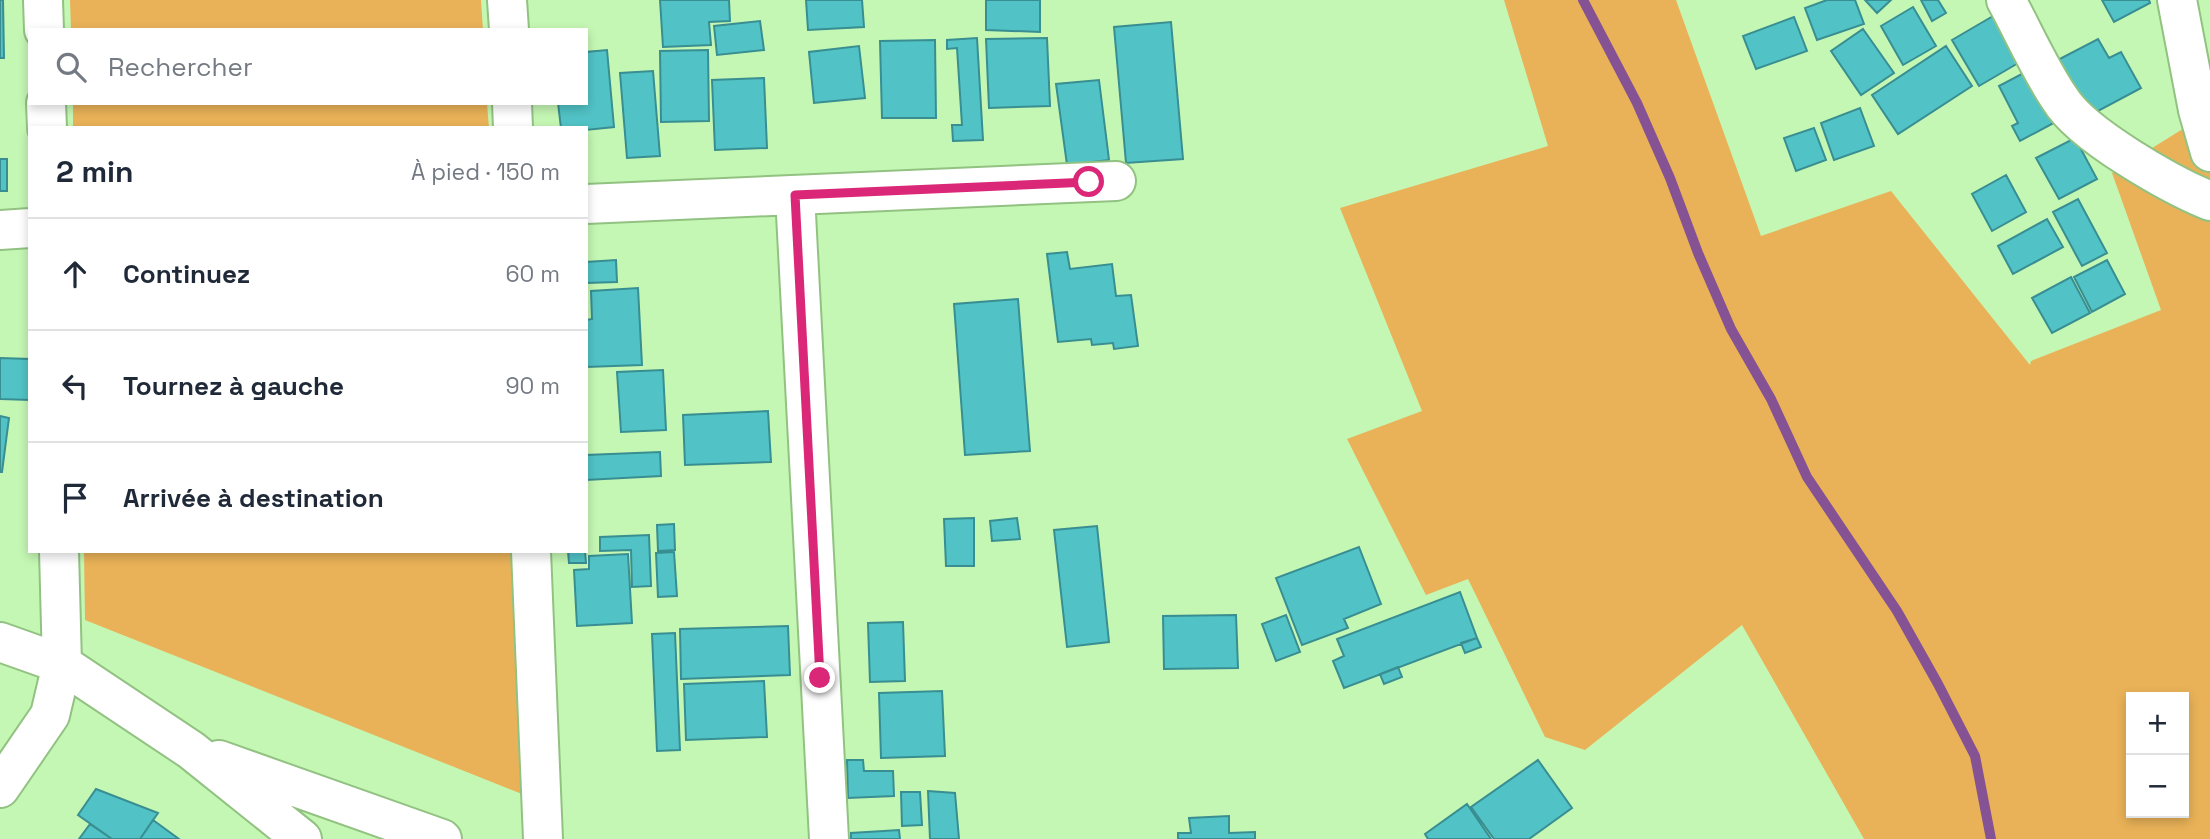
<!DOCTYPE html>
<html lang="fr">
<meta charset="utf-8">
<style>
:root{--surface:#fff;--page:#f2f2f3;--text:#1f2937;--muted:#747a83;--line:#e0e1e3}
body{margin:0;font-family:"Space Grotesk",sans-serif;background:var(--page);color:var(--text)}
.controls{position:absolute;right:21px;bottom:21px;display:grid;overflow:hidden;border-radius:0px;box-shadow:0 4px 10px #0003}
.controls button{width:63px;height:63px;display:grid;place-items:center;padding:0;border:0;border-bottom:2px solid var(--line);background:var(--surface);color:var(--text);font:35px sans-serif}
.stop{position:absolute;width:21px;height:21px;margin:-16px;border:5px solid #db2777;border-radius:50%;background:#fff}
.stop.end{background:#db2777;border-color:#fff;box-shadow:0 2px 7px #0008}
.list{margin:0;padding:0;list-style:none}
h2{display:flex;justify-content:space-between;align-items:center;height:91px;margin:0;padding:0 28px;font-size:30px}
h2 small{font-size:23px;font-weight:400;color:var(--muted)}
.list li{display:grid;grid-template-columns:46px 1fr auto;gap:21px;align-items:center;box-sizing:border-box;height:112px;padding:0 28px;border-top:2px solid var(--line)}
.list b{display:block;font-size:26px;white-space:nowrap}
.list em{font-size:23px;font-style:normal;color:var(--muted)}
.icon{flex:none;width:38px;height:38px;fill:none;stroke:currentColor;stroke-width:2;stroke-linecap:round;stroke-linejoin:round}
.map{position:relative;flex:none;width:2210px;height:839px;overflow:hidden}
.search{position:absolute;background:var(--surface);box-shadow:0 4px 10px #0003;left:28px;top:28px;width:560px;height:77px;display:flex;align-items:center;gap:18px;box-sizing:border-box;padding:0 24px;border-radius:0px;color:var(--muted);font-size:26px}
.panel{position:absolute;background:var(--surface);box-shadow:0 4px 10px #0003;left:28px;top:126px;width:560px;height:427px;border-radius:0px}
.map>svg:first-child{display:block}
.green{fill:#e9b258;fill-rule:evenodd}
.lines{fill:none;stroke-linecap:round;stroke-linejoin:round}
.stream{stroke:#855294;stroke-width:10}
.building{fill:#51c3c6;stroke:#388e91;stroke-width:2}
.minor-casing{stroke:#92c282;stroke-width:42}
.minor{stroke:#fff;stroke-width:38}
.route{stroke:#db2777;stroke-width:9}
</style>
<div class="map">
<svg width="2210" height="839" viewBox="0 0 2210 839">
<rect width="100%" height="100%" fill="#c5f7b4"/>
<!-- green -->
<path class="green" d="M70 0H481L483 30H71Z
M1504 0H1676L1761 236 1891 191 2030 365 2031 361 2161 310 2112 173 2210 112V839H1864L1742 625 1585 750 1545 737 1468 579 1426 595 1347 439 1422 411 1340 208 1548 146ZM2131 697H2184V813H2131Z
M73 103H487L489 128H73Z
M84 551H513L527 796 85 620Z"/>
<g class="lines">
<!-- stream -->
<path class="stream" d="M1583 0 1637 103 1670 178 1698 253 1731 329 1771 399 1807 477 1897 611 1938 684 1975 756 1991 839"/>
</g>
<!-- building -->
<path class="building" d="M0 0H3L4 58H0Z
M660 0H729L730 21 709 22 711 45 663 47Z
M806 0H862L864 27 808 30Z
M986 0H1040V32L986 30Z
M1827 0H1855L1864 24 1817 40 1805 8Z
M1865 0H1891L1877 13Z
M1921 0H1938L1946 13 1932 21Z
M2102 0H2149L2150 3 2114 22Z
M1913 7 1936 46 1903 65 1881 26Z
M2005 9 2032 55 1979 86 1952 40Z
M1794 17 1807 51 1756 69 1743 36Z
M760 21 764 50 717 55 714 26Z
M1171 22 1183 159 1126 163 1114 27Z
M1863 29 1894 73 1861 95 1831 51Z
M977 38 983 140 953 141 952 125H962L957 48 947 49V40Z
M1047 38 1050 106 989 108 986 39Z
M2098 39 2109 58 2121 52 2141 88 2085 118 2054 62Z
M935 40 936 118H882L880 41Z
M859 46 865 98 814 103 809 52Z
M1946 46 1972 86 1898 134 1872 95Z
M607 50 614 127 586 130V128H561L558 103H586V52Z
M708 50 709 121 661 122 660 51Z
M2033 68 2061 119 2020 141 2012 126 2018 123 1999 86Z
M653 71 660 156 627 158 620 73Z
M764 78 767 148 715 150 712 80Z
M1099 80 1109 160 1067 165 1056 84Z
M1860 108 1874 146 1834 160 1821 123Z
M1814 128 1826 160 1796 171 1784 138Z
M2075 138 2097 179 2059 199 2036 158Z
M0 159H7V191H0Z
M2006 175 2026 212 1992 231 1972 194Z
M2078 199 2107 253 2082 266 2053 212Z
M2047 219 2063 247 2013 274 1998 246Z
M1067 252 1070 269 1112 264 1116 296 1131 295 1138 346 1114 349 1113 343 1092 345 1091 339 1058 342 1047 254Z
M616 260 617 282 586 283V262Z
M2107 260 2125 294 2092 312 2074 277Z
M2071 277 2090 313 2052 333 2032 298Z
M638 288 642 365 586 367V320L592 319 591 291Z
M1018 299 1030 451 965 455 954 304Z
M0 358 30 359V400L0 399Z
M663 370 666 430 621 432 617 372Z
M768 411 771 462 685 465 683 415Z
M0 416 9 418 2 472H0Z
M660 452 661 476 586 480V455Z
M974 518V566H946L944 519Z
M1017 518 1020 539 992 541 990 521Z
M674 524 675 550 658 551 657 525Z
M1097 526 1109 642 1067 647 1054 530Z
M649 535 651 586 632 587 631 550 600 551V537Z
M1359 547 1381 604 1344 619 1348 628 1302 645 1276 578Z
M568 551H585L586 563H569Z
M674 552 677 596 658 597 656 553Z
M628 554 632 623 577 626 574 570 589 569V556Z
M1460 592 1477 638 1344 688 1333 661 1344 656 1337 639Z
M1236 615 1238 668 1164 669 1163 616Z
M1286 615 1300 652 1276 661 1262 624Z
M903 622 905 681 870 682 868 623Z
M788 626 790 675 681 679 680 629Z
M675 633 680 750 657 751 652 634Z
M1477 638 1481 647 1465 653 1461 643Z
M1398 667 1402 677 1384 684 1380 674Z
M764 681 767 737 686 740 684 684Z
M942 691 945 756 881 758 879 693Z
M847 760H863L864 771H893L894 796 848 798Z
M1538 760 1572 808 1529 839H1494L1471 807Z
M96 789 158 813 140 839H112L78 815Z
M928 791 955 793 959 839H930Z
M901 792H920L922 825 902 826Z
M1467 804 1491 839H1428L1425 834Z
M1229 816V833L1255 832V839H1178V833H1191L1189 818Z
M153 820 179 839H140Z
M90 824 112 839H79Z
M899 830 900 839H851V833Z"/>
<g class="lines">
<defs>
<path id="minor" d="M43 0 44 30
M507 0 509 30
M2006 0C2024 33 2039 68 2060 99 2082 135 2171 185 2210 201
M2177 0 2198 110 2210 152
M46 103 47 128
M512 103 513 128
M795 195 829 839
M586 204 1116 181
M0 230 30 228
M531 551 543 839
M0 642 62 664 191 750 302 839
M219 760 442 839
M0 788 50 715 62 664 59 551"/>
</defs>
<!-- minor casing -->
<use href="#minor" class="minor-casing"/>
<!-- minor -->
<use href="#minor" class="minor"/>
</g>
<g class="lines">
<!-- route -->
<path class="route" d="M820 678 795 195 1089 182"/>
</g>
</svg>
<div class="controls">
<button>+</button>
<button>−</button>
</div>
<div class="stop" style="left:1089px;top:182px"></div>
<div class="stop end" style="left:820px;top:678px"></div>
<div class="search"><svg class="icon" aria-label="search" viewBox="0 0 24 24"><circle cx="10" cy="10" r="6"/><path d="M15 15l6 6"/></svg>Rechercher</div>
<section class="panel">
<h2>2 min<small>À pied · 150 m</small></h2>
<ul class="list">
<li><svg class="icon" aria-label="ahead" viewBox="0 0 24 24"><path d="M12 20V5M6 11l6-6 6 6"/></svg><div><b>Continuez</b></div><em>60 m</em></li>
<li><svg class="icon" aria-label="left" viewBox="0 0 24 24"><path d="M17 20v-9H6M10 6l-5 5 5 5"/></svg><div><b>Tournez à gauche</b></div><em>90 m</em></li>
<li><svg class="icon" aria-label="arrive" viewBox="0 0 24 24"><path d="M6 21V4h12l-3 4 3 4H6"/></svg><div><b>Arrivée à destination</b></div></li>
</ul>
</section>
</div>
